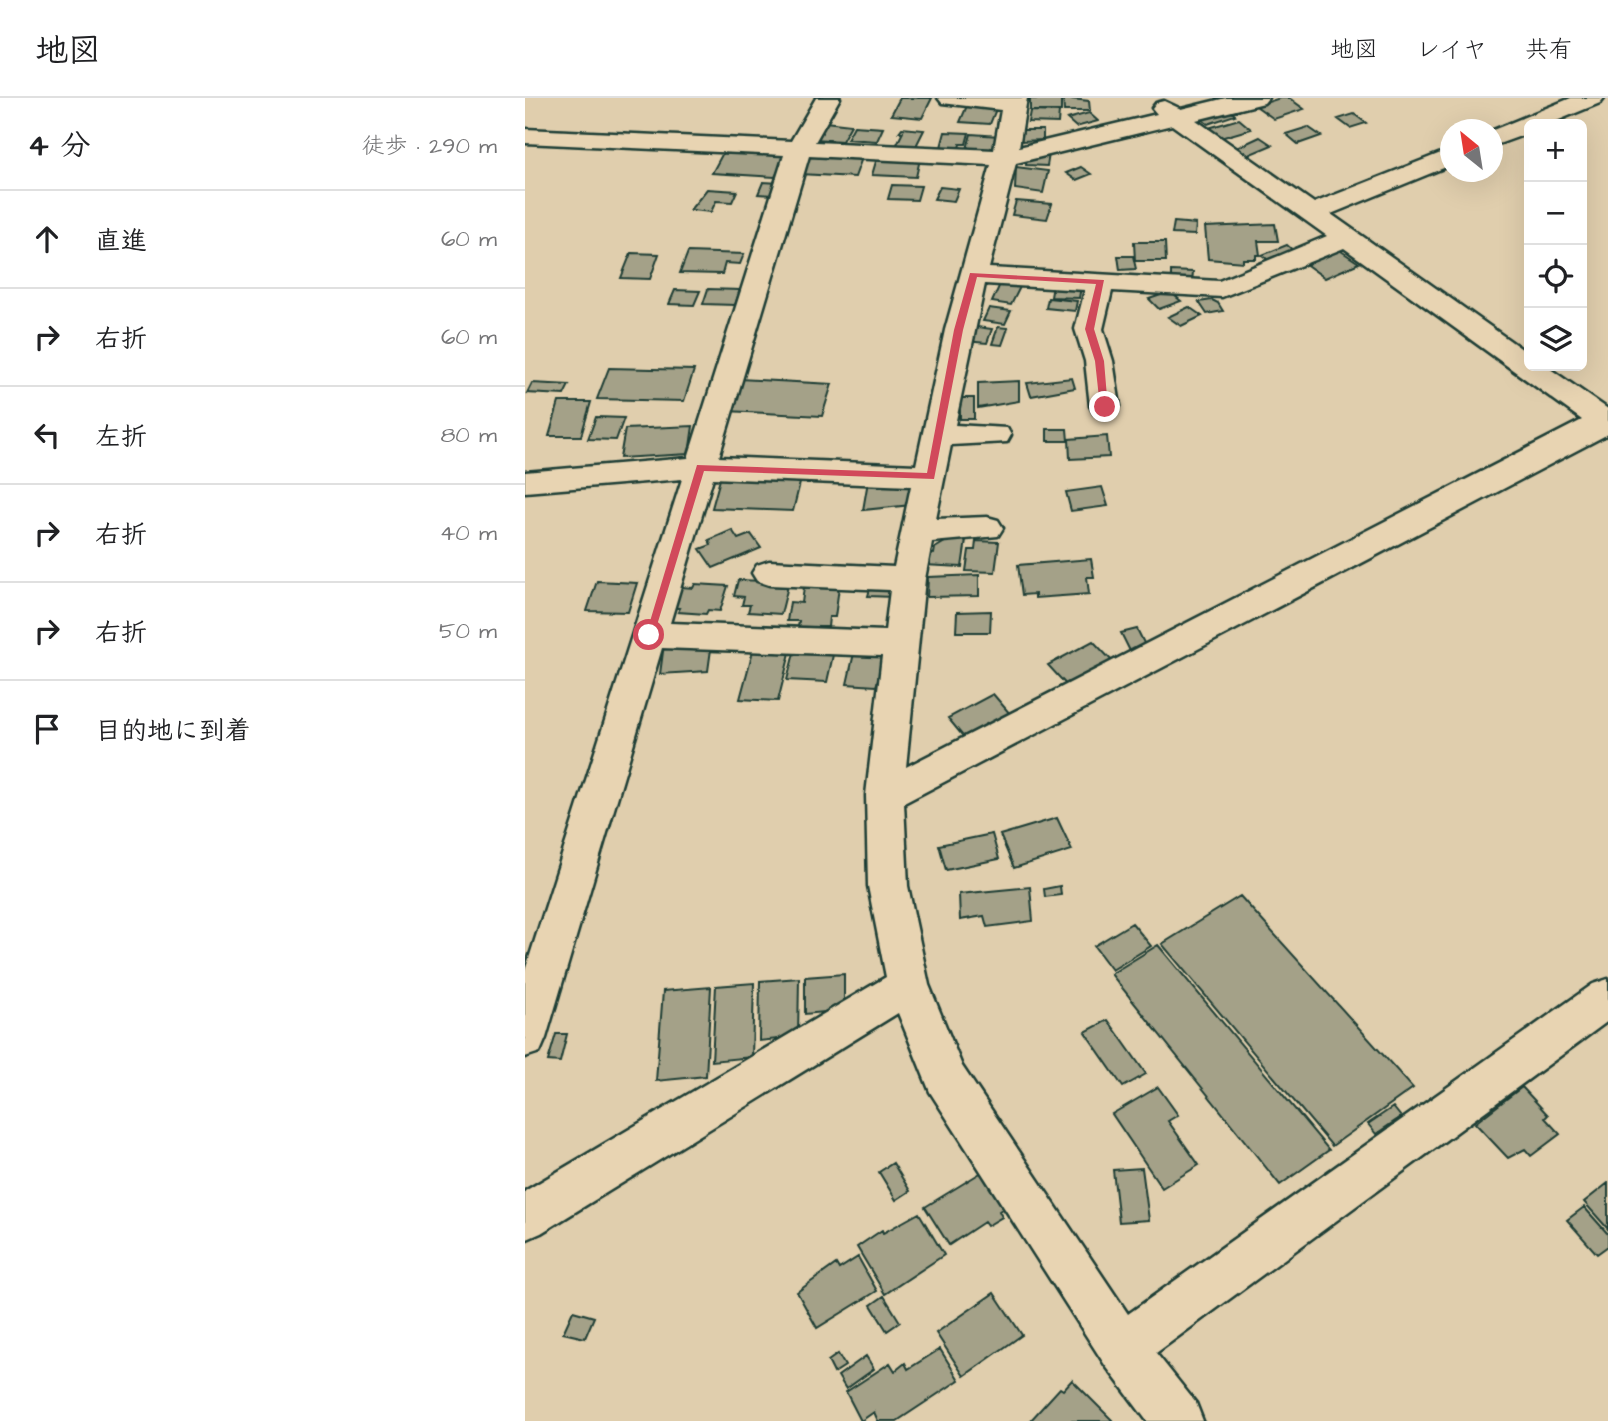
<!DOCTYPE html>
<html lang="ja">
<meta charset="utf-8">
<style>
:root{--surface:#fff;--page:#f6f6f6;--text:#202124;--muted:#757577;--line:#e0e0e0}
body{margin:0;font-family:"Architects Daughter","Klee One",sans-serif;background:var(--page);color:var(--text)}
.controls{position:absolute;right:21px;top:21px;display:grid;overflow:hidden;border-radius:10px;box-shadow:0 7px 28px #0002}
.controls button{width:63px;height:63px;display:grid;place-items:center;padding:0;border:0;border-bottom:2px solid var(--line);background:var(--surface);color:var(--text);font:35px sans-serif}
.compass{position:absolute;left:915px;top:21px;width:63px;height:63px;border-radius:50%;background:var(--surface);box-shadow:0 7px 28px #0002;rotate:330deg}
.stop{position:absolute;width:21px;height:21px;margin:-16px;border:5px solid #d1495b;border-radius:50%;background:#fff}
.stop.end{background:#d1495b;border-color:#fff;box-shadow:0 2px 7px #0008}
.list{margin:0;padding:0;list-style:none}
h2{display:flex;justify-content:space-between;align-items:center;height:91px;margin:0;padding:0 28px;font-size:30px}
h2 small{font-size:23px;font-weight:400;color:var(--muted)}
.list li{display:grid;grid-template-columns:46px 1fr auto;gap:21px;align-items:center;box-sizing:border-box;height:98px;padding:0 28px;border-top:2px solid var(--line)}
.list b{display:block;font-size:26px;white-space:nowrap}
.list em{font-size:23px;font-style:normal;color:var(--muted)}
.icon{flex:none;width:38px;height:38px;fill:none;stroke:currentColor;stroke-width:2;stroke-linecap:round;stroke-linejoin:round}
.map{position:relative;flex:none;width:1083px;height:1323px;overflow:hidden}
header{display:flex;align-items:center;gap:42px;box-sizing:border-box;height:98px;padding:0 35px;background:var(--surface);border-bottom:2px solid var(--line)}
header strong{font-size:33px}
nav{display:flex;gap:38px;margin-inline-start:auto;font-size:24px}
main{display:flex}
aside{flex:1;background:var(--surface)}
.map>svg:first-child{display:block}
.building{fill:#a4a188;stroke:#1f3d34;stroke-width:2}
.lines{fill:none;stroke-linecap:round;stroke-linejoin:round}
.minor-casing{stroke:#1f3d34;stroke-width:5}
.minor{fill:#e8d4b2;fill-rule:evenodd}
.route{fill:#d1495b}
</style>
<header>
<strong>地図</strong>
<nav><a>地図</a><a>レイヤ</a><a>共有</a></nav>
</header>
<main>
<aside>
<h2>4 分<small>徒歩 · 290 m</small></h2>
<ul class="list">
<li><svg class="icon" aria-label="ahead" viewBox="0 0 24 24"><path d="M12 20V5M6 11l6-6 6 6"/></svg><div><b>直進</b></div><em>60 m</em></li>
<li><svg class="icon" aria-label="right" viewBox="0 0 24 24"><path d="M7 20v-9h11M14 6l5 5-5 5"/></svg><div><b>右折</b></div><em>60 m</em></li>
<li><svg class="icon" aria-label="left" viewBox="0 0 24 24"><path d="M17 20v-9H6M10 6l-5 5 5 5"/></svg><div><b>左折</b></div><em>80 m</em></li>
<li><svg class="icon" aria-label="right" viewBox="0 0 24 24"><path d="M7 20v-9h11M14 6l5 5-5 5"/></svg><div><b>右折</b></div><em>40 m</em></li>
<li><svg class="icon" aria-label="right" viewBox="0 0 24 24"><path d="M7 20v-9h11M14 6l5 5-5 5"/></svg><div><b>右折</b></div><em>50 m</em></li>
<li><svg class="icon" aria-label="arrive" viewBox="0 0 24 24"><path d="M6 21V4h12l-3 4 3 4H6"/></svg><div><b>目的地に到着</b></div></li>
</ul>
</aside>
<div class="map">
<svg width="1083" height="1323" viewBox="0 0 1083 1323">
<rect width="100%" height="100%" fill="#e0cead"/>
<filter id="ink" filterUnits="userSpaceOnUse"><feTurbulence type="fractalNoise" baseFrequency=".0143" numOctaves="2"/><feDisplacementMap in="SourceGraphic" scale="14" xChannelSelector="R" yChannelSelector="G"/><feConvolveMatrix kernelMatrix="1 2 1 2 8 2 1 2 1" color-interpolation-filters="sRGB"/></filter>
<g filter="url(#ink)">
<!-- building -->
<path class="building" d="M375 0H407L397 20 366 17Z
M536 0V13H505V1Z
M538 0 564 3 565 13H539Z
M755 0H764L779 11 749 21 731 8Z
M444 3 473 6 465 26 435 24Z
M700 9 710 17 683 26 672 18Z
M505 13 534 14 533 25 503 24Z
M564 15 573 23 551 29 542 21Z
M829 16 841 25 825 30 813 21Z
M714 21 726 31 692 41 680 31Z
M300 24 326 27 317 43 290 41Z
M329 28 358 30 352 43 322 41Z
M783 29 796 38 773 46 761 36Z
M377 30 399 32 389 52 370 50 378 34H374Z
M496 32H518V42L496 43Z
M420 34 444 35 441 46H435L434 50 416 49Z
M446 36 474 38 471 51 466 50 464 55 442 51Z
M735 39 747 47 721 58 709 51Z
M200 51 262 56 250 79 187 75Z
M283 55 338 57 330 79 275 76Z
M524 56 522 68 501 67 502 61Z
M352 60 395 61 391 79 347 77Z
M491 69 523 73 518 95 490 91Z
M556 69 566 76 551 82 541 75Z
M238 84 254 85 248 97 233 96Z
M367 87 396 88 392 102 363 101Z
M415 89 434 91 429 103 409 101Z
M182 91 212 93 207 104 191 103 186 114 165 112Z
M491 103 527 106 522 121 487 117Z
M649 124 671 126 670 137 647 136Z
M750 126 753 143H733L735 157H731V161H718V164L683 161 680 129Z
M609 144H640L641 163H610Z
M762 147 771 155 746 164 737 157Z
M813 151 834 165 800 180 779 165Z
M163 154 219 156 215 166 200 165 197 176 155 175Z
M106 155 134 156 125 181 96 180Z
M593 158H608L611 171 595 172Z
M646 173 668 174 667 185 646 184Z
M476 184 496 187 486 207 467 204Z
M528 187 556 189 554 200 526 199Z
M183 191 215 192 210 207 178 206Z
M150 192 175 193 169 207 144 206Z
M645 194 656 203 634 211 624 201Z
M523 200 552 203 550 213 521 210Z
M687 202 693 205 698 213 682 216 674 204Z
M664 209 677 218 656 228 643 219Z
M464 210 486 213 480 226 458 223Z
M445 228 467 231 462 245 440 243Z
M473 229 483 230 477 247 467 246Z
M84 270 169 272 159 303 72 301Z
M547 280 550 290 506 298 502 285Z
M214 281 307 286 297 318 202 313Z
M494 283V303L453 310V285Z
M7 285 44 287 39 297 2 295Z
M435 300H449V321H435Z
M34 304H66L56 338H24Z
M71 319 99 320 91 342 63 341Z
M168 328 164 356 95 360 100 331Z
M522 331H542L543 343H522Z
M582 338 584 359 545 361 544 341Z
M197 374 277 377 268 413 187 410Z
M343 383 389 384 386 407 338 412Z
M577 389 583 408 546 413 541 394Z
M207 432 213 441 226 436 236 450 188 470 175 451 186 447 184 442Z
M425 441 441 442 437 469 399 467 401 455 409 456 410 450Z
M451 443 474 444 470 474 441 473 444 452H450Z
M566 461 569 479H562L564 496 510 500V496L497 497 493 467Z
M454 477V498L402 499 403 479Z
M213 482 264 484 256 516 223 514 225 507H217L219 499 209 498Z
M72 483 112 485 103 514 62 513Z
M170 486 203 488 195 513 183 512 181 516 153 514 155 510H149L157 489 168 490Z
M346 487 372 489 369 499 343 498Z
M279 489H314L310 519H304L303 529H273L274 523H262L265 504 277 505Z
M466 513 465 534H431L432 514Z
M612 531 624 555 608 559 596 535Z
M568 543 591 567 546 592 523 567Z
M187 544 183 573 135 576 139 546Z
M229 549 266 551 253 603 215 601Z
M269 555 308 557 302 584 262 582Z
M329 555 361 558 351 588 322 586Z
M468 596 486 617 441 642 423 620Z
M532 720 547 752 489 770 475 737Z
M467 736 474 761 421 772 414 747Z
M535 788 536 797 520 799 519 791Z
M505 789 508 823 462 829 459 818 435 822 434 796Z
M715 798 888 990 807 1048 637 846Z
M607 825 626 848 587 872 569 848Z
M633 847 804 1052 755 1087 586 876Z
M319 876V912L280 916V879Z
M274 880 273 939 234 943 235 883Z
M229 885 227 959 187 963 191 888Z
M186 889 181 978 131 983 138 893Z
M583 922 621 976 598 989 560 934Z
M31 936H42L35 964 23 963Z
M633 989 653 1017 643 1023 674 1067 637 1090 587 1016Z
M997 989 1023 1017 1020 1020 1035 1036 1006 1058 1000 1051 983 1060 950 1025Z
M868 1009 876 1019 851 1036 843 1026Z
M368 1065 385 1093 371 1102 354 1074Z
M617 1070 624 1122 594 1124 588 1072Z
M457 1074 480 1109 474 1113 477 1119 462 1128 459 1124 424 1147 400 1109Z
M1083 1085V1131L1059 1104Z
M1059 1109 1083 1136V1148L1072 1156 1042 1122Z
M394 1115 419 1157 360 1196 332 1149 357 1132 358 1135Z
M333 1159 352 1193 292 1230 272 1194 311 1166 314 1171Z
M469 1195 497 1237 439 1278 411 1235Z
M359 1198 375 1224 362 1233 346 1207Z
M48 1213 69 1219 60 1240 38 1235Z
M415 1251 434 1282 372 1323H353L349 1314 336 1323 321 1294 365 1265 370 1273 380 1265 383 1271Z
M313 1256 320 1268 309 1275 303 1263Z
M341 1258 349 1271 321 1291 313 1278Z
M547 1282 588 1323H505L535 1290 538 1292Z"/>
<g class="lines">
<defs>
<path id="minor" d="M291 0H315L290 44 469 52 476 12 417 5 413 0H502L494 49 632 16 627 10 631 5 639 3 656 11 701 0H743L739 5 671 22 789 105 926 51V67L806 116 1004 256V268H1021L1083 311V336L379 705 383 788 404 887 437 968 603 1216 1068 886 1083 881V923L631 1255 671 1305 678 1323H622L580 1267 405 994 373 915 16 1135 0 1142V1093L361 879 343 788 341 697 357 558 137 550 21 940 15 954 0 959V873L157 381 0 394V374L163 360 259 57 0 45V31L266 43ZM647 27 802 138 694 183 464 170 491 65ZM284 58 466 67 420 232 391 367 194 359ZM819 150 1057 322 381 669 400 481 407 444 473 438 478 430 473 422 462 419 411 421 426 347 482 344 486 337 482 330 430 327 460 186 560 192 550 231 560 263 565 308 569 315 580 317 591 315 595 308 588 263 578 231 587 193 697 199ZM188 380 386 388 369 469 244 463 232 467 227 475 232 483 244 487 365 492 360 533 145 525Z
M1046 0H1079L1075 5 1024 26H1004V35L968 48V32Z"/>
</defs>
<!-- minor casing -->
<use href="#minor" class="minor-casing"/>
<!-- minor -->
<use href="#minor" class="minor"/>
</g>
</g>
<!-- route -->
<path class="route" d="M445 175 579 182 569 231 579 263 583 311 575 309 570 263 560 231 571 186 452 179 438 232 409 381 179 373 129 537 120 540 172 367 402 375 429 232Z"/>
</svg>
<div class="controls">
<button>+</button>
<button>−</button>
<button><svg class="icon" aria-label="locate" viewBox="0 0 24 24"><circle cx="12" cy="12" r="6"/><path d="M12 2v4M12 18v4M2 12h4M18 12h4"/></svg></button>
<button><svg class="icon" aria-label="layers" viewBox="0 0 24 24"><path d="M12 4l9 5-9 5-9-5zM3 14l9 5 9-5"/></svg></button>
</div>
<svg class="compass" viewBox="-18 -18 36 36"><path d="M0-13l5 13h-10z" fill="#e53935"/><path d="M0 13l5-13h-10z" fill="#757577"/></svg>
<div class="stop" style="left:124px;top:537px"></div>
<div class="stop end" style="left:580px;top:309px"></div>
</div>
</main>
